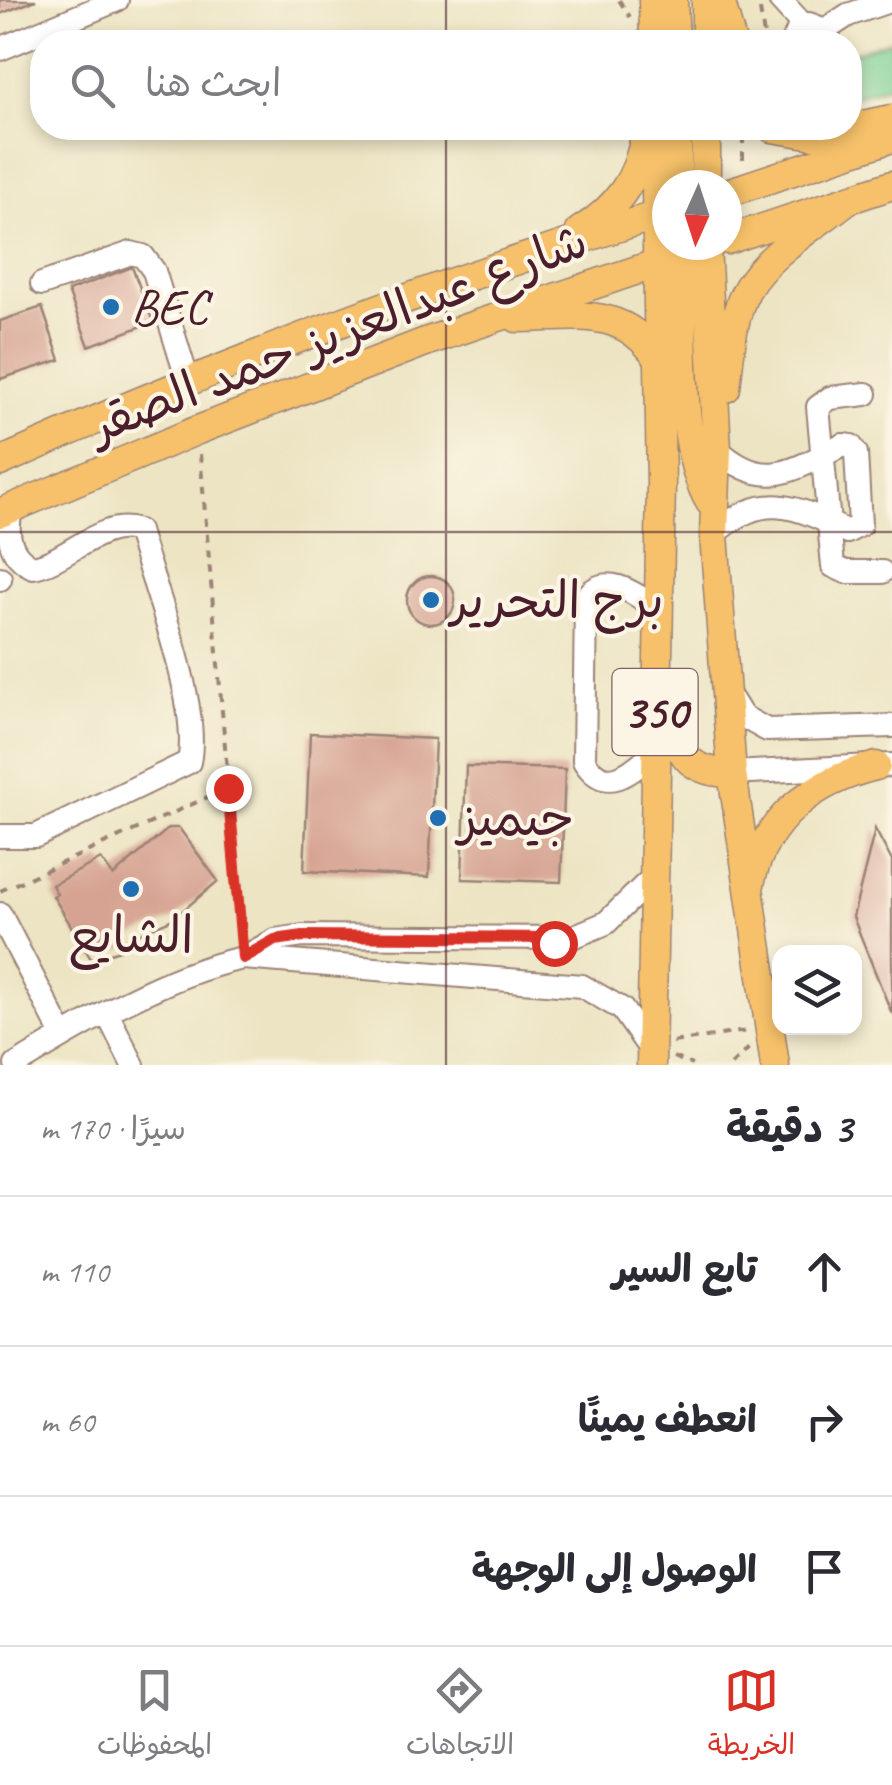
<!DOCTYPE html>
<html lang="ar">
<meta charset="utf-8">
<style>
:root{--surface:#fff;--page:#f2f2f3;--text:#2b2b33;--muted:#7c7c81;--line:#e1e1e2;--accent:#d93025}
body{margin:0;font-family:Caveat,"Playpen Sans Arabic",sans-serif;background:var(--page);color:var(--text);direction:rtl}
.controls{position:absolute;right:30px;bottom:30px;display:grid;overflow:hidden;border-radius:20px;box-shadow:0 5px 15px #0003}
.controls button{width:90px;height:90px;display:grid;place-items:center;padding:0;border:0;border-bottom:2px solid var(--line);background:var(--surface);color:var(--text);font:50px sans-serif}
.compass{position:absolute;left:652px;top:170px;width:90px;height:90px;border-radius:50%;background:var(--surface);box-shadow:0 5px 15px #0003;rotate:183deg}
.stop{position:absolute;width:30px;height:30px;margin:-22px;border:8px solid #d93025;border-radius:50%;background:#fff}
.stop.end{background:#d93025;border-color:#fff;box-shadow:0 2px 10px #0008}
.list{margin:0;padding:0;list-style:none}
h2{display:flex;justify-content:space-between;align-items:center;height:130px;margin:0;padding:0 40px;font-size:42px}
h2 small{font-size:32px;font-weight:400;color:var(--muted)}
.list li{display:grid;grid-template-columns:65px 1fr auto;gap:30px;align-items:center;box-sizing:border-box;height:150px;padding:0 40px;border-top:2px solid var(--line)}
.list b{display:block;font-size:38px;white-space:nowrap}
.list em{font-size:32px;font-style:normal;color:var(--muted)}
.icon{flex:none;width:55px;height:55px;fill:none;stroke:currentColor;stroke-width:2;stroke-linecap:round;stroke-linejoin:round}
.map{position:relative;flex:none;width:892px;height:1065px;overflow:hidden;direction:ltr}
.search{position:absolute;background:var(--surface);box-shadow:0 5px 15px #0003;left:30px;right:30px;top:30px;height:110px;display:flex;align-items:center;gap:25px;box-sizing:border-box;padding:0 35px;border-radius:40px;color:var(--muted);font-size:38px}
.sheet{height:580px;background:var(--surface)}
nav{display:flex;justify-content:space-around;align-items:center;box-sizing:border-box;height:140px;border-top:2px solid var(--line);background:var(--surface);font-size:28px;color:var(--muted)}
nav a{display:grid;justify-items:center;gap:5px}
nav .on{color:var(--accent)}
.map>svg:first-child{display:block}
.green{fill:#7ed295;stroke:#647860;stroke-width:2.5}
.building{fill:#d6a291}
.lines{fill:none;stroke-linecap:round;stroke-linejoin:round}
.minor-casing{stroke:#9b8276;stroke-width:26}
.major-casing{stroke:#9b8276;stroke-width:31}
.path{stroke:#9b8276;stroke-width:4;stroke-dasharray:8 8;stroke-linecap:butt}
.minor{stroke:#fff;stroke-width:22}
.major{stroke:#f6c16b;stroke-width:28}
.route{stroke:#d93025;stroke-width:12}
.grid{fill:none;stroke:#4a1f2b;stroke-width:2.5;stroke-opacity:0.55}
.poi-dot{fill:#1f6fb2;stroke:#fcf5e5;stroke-width:4}
.labels{text-anchor:middle;dominant-baseline:central;stroke-width:8;stroke-linejoin:round;paint-order:stroke}
.shield{fill:#fcf5e5;stroke:#7f5f63;stroke-width:2.5}
.shield-label{font-size:48px;font-weight:bold;fill:#4a1f2b}
.poi-label{font-size:50px;fill:#4a1f2b;stroke:#fcf5e5;text-anchor:start}
.street-label{font-size:50px;fill:#4a1f2b;stroke:#fcf5e5}
</style>
<div class="map">
<svg width="892" height="1065" viewBox="0 0 892 1065">
<rect width="100%" height="100%" fill="#fcf5e5"/>
<filter id="ink" filterUnits="userSpaceOnUse"><feTurbulence type="fractalNoise" baseFrequency=".01" numOctaves="2"/><feDisplacementMap in="SourceGraphic" scale="20" xChannelSelector="R" yChannelSelector="G"/><feConvolveMatrix kernelMatrix="1 2 1 2 8 2 1 2 1" color-interpolation-filters="sRGB"/></filter>
<filter id="wash" filterUnits="userSpaceOnUse"><feTurbulence type="fractalNoise" baseFrequency=".0048" numOctaves="4" result="noise"/><feDisplacementMap in="SourceGraphic" scale="40" xChannelSelector="R" yChannelSelector="G"/><feGaussianBlur stdDeviation="2.25" result="paint"/><feColorMatrix in="noise" values="0 0 0 0 0 0 0 0 0 0 0 0 0 0 0 0 0 1.4 0 .05"/><feComposite in="paint" operator="in"/></filter>
<g filter="url(#wash)">
<rect width="100%" height="100%" fill="#ece4c2"/>
<!-- green -->
<path class="green" d="M892 40V84L850 98V54Z"/>
<g id="blocks">
<!-- building -->
<path class="building" d="M0 0H36L0 14Z
M132 267 153 322 89 346 68 291Z
M42 307 60 360 0 379V321Z
M407 600a24 24 0 1 1 48 0a24 24 0 1 1-48 0Z
M310 733 435 739 429 877 304 871Z
M466 766 565 769 561 882 462 879Z
M169 828H179L218 881 173 919 122 941 126 948 91 959 53 896 57 894 52 885 101 859 113 876Z
M875 829 892 861V1014L853 917Z"/>
</g>
</g>
<g filter="url(#ink)">
<use href="#blocks" fill-opacity="0" stroke="#9b8276" stroke-width="2.5"/>
<g class="lines">
<defs>
<path id="minor" d="M780 0 803 25
M825 30 848 15 892 0
M793 42 798 30 809 24 825 30 828 41
M0 49 117 0
M42 284 131 253 143 256 154 271 187 378
M866 394 830 398 818 407 833 566 846 572H882
M714 535C761 490 796 505 847 532L860 525 856 453 851 446 843 445C793 470 765 493 717 449
M0 578V579
M727 692 742 716 767 730 892 726
M654 752C632 772 606 796 584 761L586 598C605 570 637 595 658 609
M732 773 892 765
M0 836H36L189 762C201 706 155 590 138 531 102 518 68 561 33 567 9 556 5 532 12 507
M0 914 63 1036
M243 958 275 940 303 936 570 938 606 923 651 879
M108 1015 133 1065
M16 1065C82 1024 167 974 243 958L582 986 622 1009 648 1046"/>
<path id="major" d="M653 0 654 42
M673 0 675 42
M720 0 732 42
M706 42V0
M677 128 678 185
M706 128V185
M772 128 814 135 892 119
M727 193 892 138
M580 231C617 208 639 178 645 134
M727 240 892 185
M681 245C684 314 675 446 710 502
M706 245 717 449 714 535 732 773 775 1065
M517 318C576 318 621 304 658 358
M726 388C730 357 731 317 747 289 767 254 815 226 846 201
M0 462C218 364 439 282 667 212
M0 513 198 430 428 341 711 245
M670 689C675 737 674 773 732 773
M750 884C764 818 814 781 876 766
M651 1065 661 483 655 128"/>
</defs>
<!-- minor casing -->
<use href="#minor" class="minor-casing"/>
<!-- major casing -->
<use href="#major" class="major-casing"/>
<!-- path -->
<path class="path" d="M619 0 630 17
M760 10 765 42
M743 160V139L751 136
M200 454 241 933
M0 891 228 788
M673 1042 747 1031
M673 1057 692 1065
M731 1065 749 1048"/>
<!-- minor -->
<use href="#minor" class="minor"/>
<!-- major -->
<use href="#major" class="major"/>
</g>
</g>
<g class="lines" filter="url(#ink)">
<!-- route -->
<path class="route" d="M228 788 243 958 275 940 303 936 548 938 554 943"/>
</g>
<!-- grid -->
<path class="grid" d="M446 0V42M446 128V1065M0 532H892"/>
<!-- markers -->
<g class="poi-dot">
<circle cx="111" cy="307" r="10"/>
<circle cx="431" cy="600" r="10"/>
<circle cx="438" cy="818" r="10"/>
<circle cx="131" cy="889" r="10"/>
</g>
<g class="labels">
<!-- shield labels -->
<rect class="shield" x="612.5" y="669" width="85" height="86" rx="8"/>
<g class="shield-label">
<text x="655" y="712">350</text>
</g>
<!-- poi labels -->
<g class="poi-label">
<text x="131" y="307">BEC</text>
<text x="451" y="600">برج التحرير</text>
<text x="458" y="818">جيميز</text>
<text x="131" y="935" text-anchor="middle">الشايع</text>
</g>
<!-- street labels -->
<g class="street-label">
<text transform="translate(338 333) rotate(-21)">شارع عبدالعزيز حمد الصقر</text>
</g>
</g>
</svg>
<div class="controls">
<button><svg class="icon" aria-label="layers" viewBox="0 0 24 24"><path d="M12 4l9 5-9 5-9-5zM3 14l9 5 9-5"/></svg></button>
</div>
<svg class="compass" viewBox="-18 -18 36 36"><path d="M0-13l5 13h-10z" fill="#e53935"/><path d="M0 13l5-13h-10z" fill="#7c7c81"/></svg>
<div class="stop" style="left:554px;top:943px"></div>
<div class="stop end" style="left:228px;top:788px"></div>
<div class="search"><svg class="icon" aria-label="search" viewBox="0 0 24 24"><circle cx="10" cy="10" r="6"/><path d="M15 15l6 6"/></svg>ابحث هنا</div>
</div>
<section class="sheet">
<h2>3 دقيقة<small>سيرًا · 170 m</small></h2>
<ul class="list">
<li><svg class="icon" aria-label="ahead" viewBox="0 0 24 24"><path d="M12 20V5M6 11l6-6 6 6"/></svg><div><b>تابع السير</b></div><em>110 m</em></li>
<li><svg class="icon" aria-label="right" viewBox="0 0 24 24"><path d="M7 20v-9h11M14 6l5 5-5 5"/></svg><div><b>انعطف يمينًا</b></div><em>60 m</em></li>
<li><svg class="icon" aria-label="arrive" viewBox="0 0 24 24"><path d="M6 21V4h12l-3 4 3 4H6"/></svg><div><b>الوصول إلى الوجهة</b></div></li>
</ul>
</section>
<nav>
<a class="on"><svg class="icon" aria-label="map" viewBox="0 0 24 24"><path d="M3 6l6-2 6 2 6-2v14l-6 2-6-2-6 2zM9 4v14M15 6v14"/></svg>الخريطة</a>
<a><svg class="icon" aria-label="directions" viewBox="0 0 24 24"><path d="M12 3l9 9-9 9-9-9zM9 14v-3h6M13 9l2 2-2 2"/></svg>الاتجاهات</a>
<a><svg class="icon" aria-label="saved" viewBox="0 0 24 24"><path d="M7 4h10v16l-5-4-5 4z"/></svg>المحفوظات</a>
</nav>
